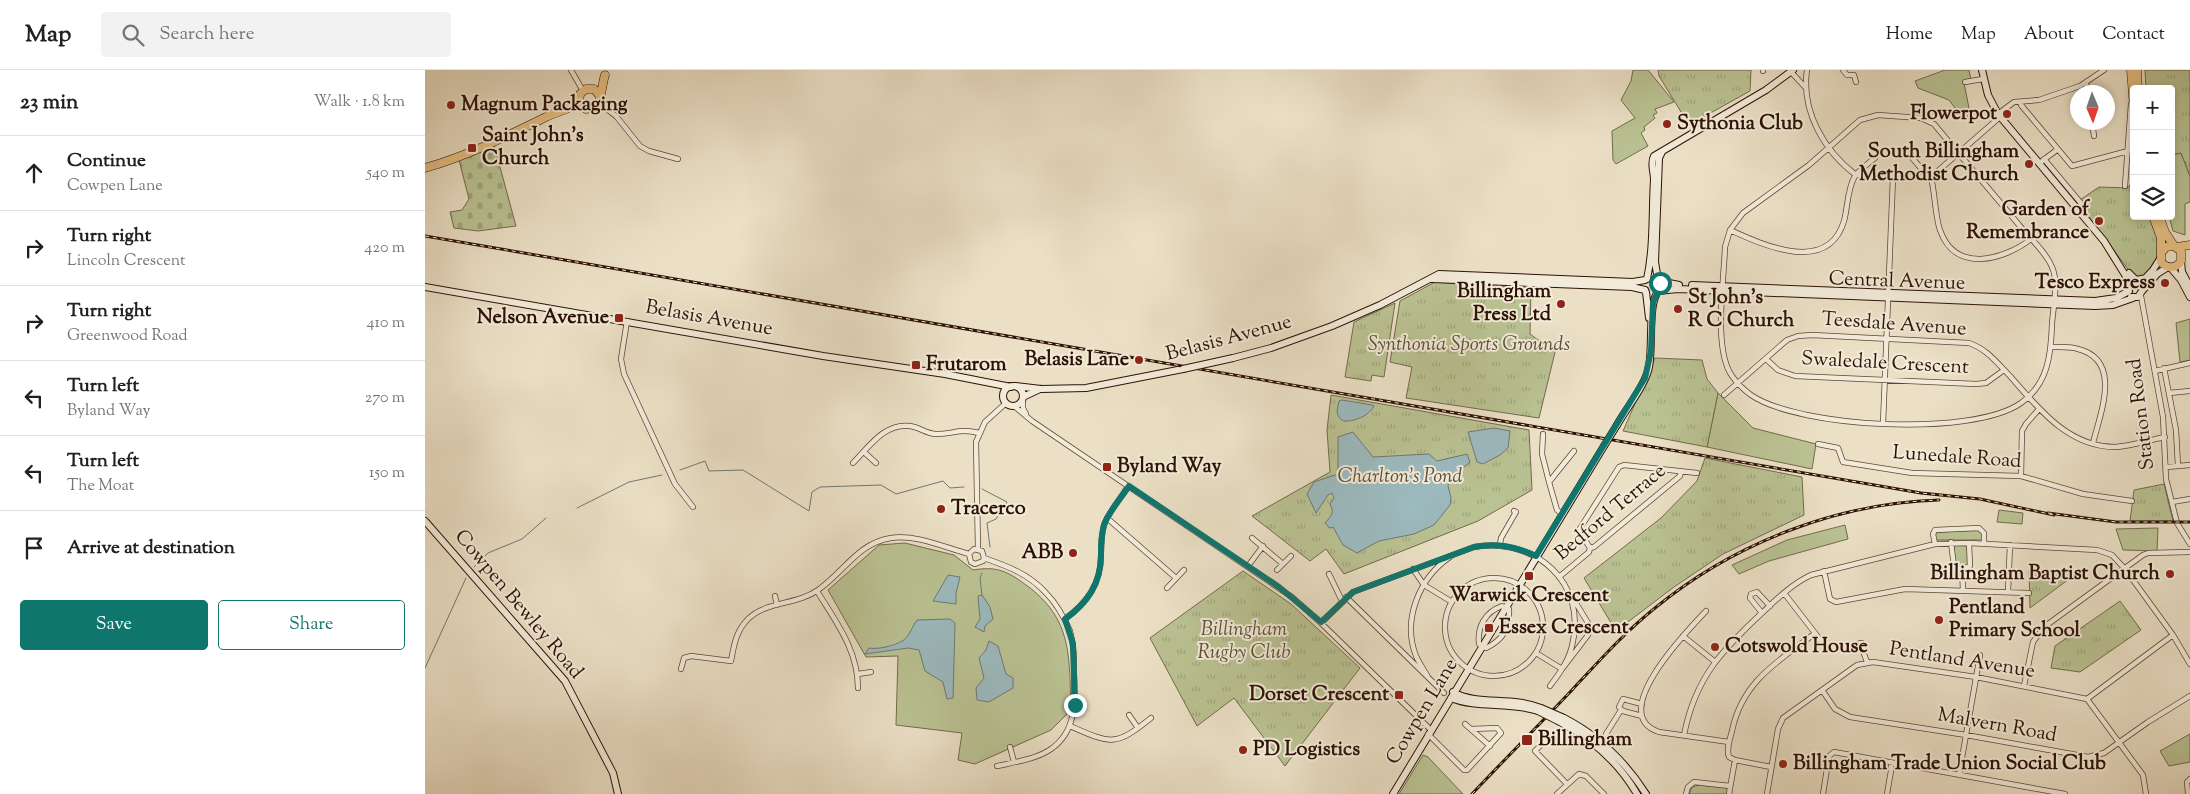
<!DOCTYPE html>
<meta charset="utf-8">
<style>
:root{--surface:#fff;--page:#f2f2f2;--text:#202124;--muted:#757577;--line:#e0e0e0;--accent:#0f766e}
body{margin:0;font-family:"Sorts Mill Goudy",serif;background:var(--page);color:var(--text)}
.controls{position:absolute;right:15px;top:15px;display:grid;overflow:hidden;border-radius:5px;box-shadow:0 2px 8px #0003}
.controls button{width:45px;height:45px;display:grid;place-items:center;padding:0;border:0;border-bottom:1px solid var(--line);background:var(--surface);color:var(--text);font:25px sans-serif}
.compass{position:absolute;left:1645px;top:15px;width:45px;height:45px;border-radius:50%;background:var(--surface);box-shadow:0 2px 8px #0003;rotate:178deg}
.stop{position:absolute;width:15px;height:15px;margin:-11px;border:4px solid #0f766e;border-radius:50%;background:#fff}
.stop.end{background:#0f766e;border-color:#fff;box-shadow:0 1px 5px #0008}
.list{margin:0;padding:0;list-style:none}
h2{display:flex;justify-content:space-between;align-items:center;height:65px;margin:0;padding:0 20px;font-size:21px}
h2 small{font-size:16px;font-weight:400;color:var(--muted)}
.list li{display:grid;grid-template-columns:32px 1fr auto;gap:15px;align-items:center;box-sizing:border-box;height:75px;padding:0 20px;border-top:1px solid var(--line)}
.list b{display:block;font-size:19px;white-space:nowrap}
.list p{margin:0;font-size:16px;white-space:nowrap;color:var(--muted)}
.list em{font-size:16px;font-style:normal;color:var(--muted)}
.actions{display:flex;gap:10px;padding:15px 20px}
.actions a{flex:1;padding:11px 0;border:1px solid var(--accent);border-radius:5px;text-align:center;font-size:18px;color:var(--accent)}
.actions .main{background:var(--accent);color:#fff}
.icon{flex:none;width:28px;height:28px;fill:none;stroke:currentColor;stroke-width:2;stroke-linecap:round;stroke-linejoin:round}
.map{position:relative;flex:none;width:1765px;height:724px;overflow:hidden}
header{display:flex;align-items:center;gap:30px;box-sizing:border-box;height:70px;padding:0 25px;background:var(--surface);border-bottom:1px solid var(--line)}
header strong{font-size:24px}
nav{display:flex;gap:28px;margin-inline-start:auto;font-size:18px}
.search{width:350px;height:45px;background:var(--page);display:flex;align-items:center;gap:12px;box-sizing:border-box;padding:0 18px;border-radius:5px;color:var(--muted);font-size:19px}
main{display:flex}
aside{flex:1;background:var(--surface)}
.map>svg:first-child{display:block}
.green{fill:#bac293;stroke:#746a4c}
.cemetery{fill:url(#cemetery-stones);stroke:#746a4c}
.park{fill:url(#park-tufts);stroke:#746a4c}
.water{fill:#9cbabf;stroke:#707775}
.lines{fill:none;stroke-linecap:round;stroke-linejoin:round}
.stream{stroke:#707775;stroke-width:1}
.street-casing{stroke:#5d4635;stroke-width:6}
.secondary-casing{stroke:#2e1205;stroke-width:8}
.primary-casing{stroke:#2e1205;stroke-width:9}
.street{stroke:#f2ebda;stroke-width:4.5}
.secondary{stroke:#f2ebda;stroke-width:6}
.primary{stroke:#e6c083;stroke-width:8}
.rail-casing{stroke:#2e1205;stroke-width:3}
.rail{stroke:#f2ebda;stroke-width:1;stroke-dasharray:4;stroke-linecap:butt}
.secondary-bridge-casing{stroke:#2e1205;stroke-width:8;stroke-linecap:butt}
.secondary-bridge{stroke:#f2ebda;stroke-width:6}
.route{stroke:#0f766e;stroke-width:6}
.poi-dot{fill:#8f2418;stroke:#f2ebda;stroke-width:2}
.labels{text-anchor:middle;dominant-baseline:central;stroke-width:4;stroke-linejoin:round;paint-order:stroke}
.poi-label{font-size:20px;font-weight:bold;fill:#2e1205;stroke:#f2ebda;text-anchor:start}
.street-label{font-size:20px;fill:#2e1205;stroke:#f2ebda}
.park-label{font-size:20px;font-style:italic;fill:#5f5037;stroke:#f2ebda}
</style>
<header>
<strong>Map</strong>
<div class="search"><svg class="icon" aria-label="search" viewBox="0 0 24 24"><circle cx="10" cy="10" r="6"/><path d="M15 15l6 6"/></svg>Search here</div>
<nav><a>Home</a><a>Map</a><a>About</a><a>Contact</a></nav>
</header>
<main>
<aside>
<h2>23 min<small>Walk · 1.8 km</small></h2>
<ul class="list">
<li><svg class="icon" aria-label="ahead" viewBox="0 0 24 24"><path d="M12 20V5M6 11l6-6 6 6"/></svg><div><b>Continue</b><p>Cowpen Lane</p></div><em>540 m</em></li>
<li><svg class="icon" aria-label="right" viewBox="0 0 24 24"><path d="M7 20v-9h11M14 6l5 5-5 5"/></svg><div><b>Turn right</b><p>Lincoln Crescent</p></div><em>420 m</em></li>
<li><svg class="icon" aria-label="right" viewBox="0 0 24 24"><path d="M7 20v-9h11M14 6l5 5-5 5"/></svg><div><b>Turn right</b><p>Greenwood Road</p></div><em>410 m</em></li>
<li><svg class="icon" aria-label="left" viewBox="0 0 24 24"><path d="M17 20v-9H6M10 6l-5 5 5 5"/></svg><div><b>Turn left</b><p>Byland Way</p></div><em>270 m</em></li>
<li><svg class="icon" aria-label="left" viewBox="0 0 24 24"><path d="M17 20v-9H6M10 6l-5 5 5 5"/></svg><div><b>Turn left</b><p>The Moat</p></div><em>150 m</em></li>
<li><svg class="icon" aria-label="arrive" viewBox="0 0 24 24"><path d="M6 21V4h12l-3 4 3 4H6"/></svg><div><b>Arrive at destination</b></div></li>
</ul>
<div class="actions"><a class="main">Save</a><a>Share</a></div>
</aside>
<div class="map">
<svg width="1765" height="724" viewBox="0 0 1765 724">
<defs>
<pattern id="cemetery-stones" width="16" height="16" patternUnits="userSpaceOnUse" patternTransform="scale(1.25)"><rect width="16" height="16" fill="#bac293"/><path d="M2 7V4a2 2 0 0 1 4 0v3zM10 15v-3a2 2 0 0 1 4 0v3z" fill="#a0a67d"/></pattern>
<pattern id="park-tufts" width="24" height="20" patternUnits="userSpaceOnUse" patternTransform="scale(1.25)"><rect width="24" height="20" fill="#bac293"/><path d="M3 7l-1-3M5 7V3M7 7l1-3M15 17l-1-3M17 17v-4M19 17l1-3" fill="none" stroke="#a0a67d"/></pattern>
</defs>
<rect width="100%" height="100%" fill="#ebe0c6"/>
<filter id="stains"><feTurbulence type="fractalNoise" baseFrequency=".004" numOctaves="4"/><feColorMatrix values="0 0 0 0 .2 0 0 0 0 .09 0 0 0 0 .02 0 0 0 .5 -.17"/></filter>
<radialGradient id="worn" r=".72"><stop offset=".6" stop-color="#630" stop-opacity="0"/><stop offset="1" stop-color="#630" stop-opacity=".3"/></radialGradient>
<!-- green -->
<path class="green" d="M1208 0H1223L1249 32 1230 39 1232 43 1228 45 1230 48 1219 57 1220 60 1216 63 1223 76 1191 94 1188 90 1187 61 1210 48 1196 30 1206 11Z
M1520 0H1544L1546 10 1539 13 1545 43 1539 50 1524 30 1493 18 1490 11Z
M1756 83 1765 106V132L1760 134V165L1748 161 1744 146H1746V85Z
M1765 249V290L1755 292 1751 253Z
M1293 323 1328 358 1391 374 1387 399 1282 377Z
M1574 440 1598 443 1597 454 1572 452Z
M1420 455 1423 469 1344 491 1314 504 1307 495 1362 470Z
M1733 458 1732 481 1698 480 1691 459Z
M1555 460 1558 464 1557 470H1511L1510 465 1513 462Z
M480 473 529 485 548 500C572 496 582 501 601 515 648 549 644 587 646 640L626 660 550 694 533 690 537 663 471 655 473 586 441 587 403 520 454 475Z
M1529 475 1543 476 1544 495 1541 497 1530 496Z
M1765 664V692L1744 696 1735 681Z
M998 685 1003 687 1038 724H974Z
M1274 715 1304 718V724H1264L1267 717Z"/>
<!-- cemetery -->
<path class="cemetery" d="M69 75 91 156 53 161 29 158 25 142 37 140 44 129 34 90Z"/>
<!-- park -->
<path class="park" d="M1233 0H1326L1325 21 1264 55 1234 6Z
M1720 0H1765V106L1756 83 1746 85V19H1721Z
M1709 108V146H1725L1733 169 1731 195 1719 208 1709 207 1660 142 1663 140 1655 130 1674 117 1703 118Z
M1010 212 1106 218 1105 264 1113 270 1132 274 1114 348 981 328 987 297 965 292 975 231Z
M970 233 959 307 947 305 946 311 920 307 929 252Z
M1230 288 1277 290 1282 309 1293 323 1282 377 1198 361Z
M906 325 1104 360 1107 420 1053 451 919 504 901 479 885 491 827 446 905 402 902 360Z
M1280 388 1377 407 1379 445 1298 484 1249 517 1191 561 1159 508 1236 448 1272 411Z
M1739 414 1748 451H1705L1709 420Z
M1604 500 1655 501 1605 538Z
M818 501 866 534 935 598 860 696 809 628 772 656 725 568Z
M1695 531 1716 560 1655 602 1626 598 1630 576Z"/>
<!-- water -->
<path class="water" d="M917 330 947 335 949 336C944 346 929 352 918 351 910 345 912 340 914 331Z
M1069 358 1085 361 1083 378 1075 385 1058 394 1052 392 1043 362Z
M928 362 948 387 1004 384 1012 391 1042 384 1045 392 1025 409 1023 416 1026 428 1025 435 1009 455 989 464 954 471 932 483 918 475 908 457 905 458 900 453C906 446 910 443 905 434L909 428 907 423 903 425 891 443 882 424 889 412 913 404V367Z
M523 505 535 507 531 523V534L508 531Z
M557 525 565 537 568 549 560 556 559 562 550 557 555 549 553 526Z
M525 549 530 553 528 628 522 629 518 612 500 601 494 580 483 578 440 584 444 578C452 580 476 575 482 567 486 562 488 555 492 550Z
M564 571 573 576 581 604 588 608V618L564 632 552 630 551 618 559 608 554 588 561 580Z"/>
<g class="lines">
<!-- stream -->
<path class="stream" d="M255 400 280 391 284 401 318 400 384 441 387 422 395 417 456 415 471 424 518 411 525 418 539 417
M557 419 582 432 571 449 562 453 565 477
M152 438 204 412 237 405
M49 497 63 483 97 469 121 448
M557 525 555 508 557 503
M0 598 41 508"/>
<defs>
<path id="street" d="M146 0 158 21
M1382 0C1376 41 1399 81 1431 105L1506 107 1575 47
M1418 0 1422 5H1429L1431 12
M1338 1V0
M1366 2 1380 17
M1540 12 1558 9
M1661 13 1663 22
M1596 32V35L1647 96 1703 81
M175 34 191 46 215 76 224 81 253 89
M1573 44 1589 32 1614 30 1655 16 1679 0
M1453 45 1496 48 1509 54C1537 88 1566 121 1594 155 1604 167 1621 182 1627 197 1634 213 1628 237 1627 254 1626 285 1623 314 1596 333 1548 367 1374 358 1326 325 1319 320 1312 313 1307 306 1288 279 1299 211 1300 177L1305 160 1318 143 1384 95 1435 50Z
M1667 52 1669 66
M1488 89 1501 104 1502 108
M1619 89 1660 138 1656 143
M1617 91 1633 79
M1506 107C1510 123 1510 146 1515 160 1530 204 1579 190 1606 169
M1700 116 1706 34
M1305 160C1338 175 1403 205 1419 151 1423 137 1422 119 1430 106 1435 99 1444 93 1450 88
M1716 226 1738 347 1741 409 1752 453 1765 474
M202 251 196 289 199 304 250 414 268 437
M1626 277C1635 277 1645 276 1653 279 1698 290 1675 344 1668 373
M1341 289 1353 300 1370 306 1551 314 1561 313 1579 300
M1739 298 1751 360 1753 396
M1730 301 1765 293
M1744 323 1765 321
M1299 325 1362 270 1373 266 1387 265 1544 273C1562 279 1572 293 1585 306 1613 338 1643 377 1690 377 1707 376 1724 370 1740 367
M598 330V338L601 344
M589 336 607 351 867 527 896 553 1006 660
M1458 354 1468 107
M1118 364 1117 384 1124 412
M1393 374 1413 378 1418 392 1487 403 1596 406 1658 424 1707 431
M439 382 451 393
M428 393C444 377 459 353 485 356 494 357 502 364 511 364 529 364 535 358 554 363
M1741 397 1765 395
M1596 406 1597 361 1601 354 1614 339
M1747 432 1765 429
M1137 444 1132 440 1124 412 1149 381
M682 448 751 508
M827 468 858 494
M1526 472 1529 497 1537 499 1545 496 1544 473
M1510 474 1508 464 1510 460 1554 458 1559 463V473
M1075 475 1076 468 1091 442 1089 441
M1165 478 1154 460 1194 397 1199 395 1272 403
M553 479 551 372 560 352 581 333
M559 488 558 491 550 494 546 492 544 484 549 479 557 481 559 488C582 496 604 504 621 523 632 534 639 547 645 561 649 575 649 588 649 603 650 631 652 661 626 679 612 689 590 692 572 696
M823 496 838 476
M988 499 999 515 1027 532
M1537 499 1538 520
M852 500 866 486
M1399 501 1405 529 1411 532 1480 519 1604 523
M904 504 917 531
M1134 507 1164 482 1165 478 1169 477 1255 406 1256 401
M1020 557a49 49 0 1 1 98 0a49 49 0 1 1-98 0Z
M742 518 759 500
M392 521C411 552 433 580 433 618
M1583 522 1585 475
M1359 523 1400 576 1415 578 1437 573
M350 526 352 535
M921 527 1019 623
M1077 536 1084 539C1085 558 1078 570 1061 578L1054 574C1052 557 1060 542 1077 536Z
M1281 541C1264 559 1180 644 1234 662L1304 672
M1337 543 1325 528 1326 524 1332 522 1345 536
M640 549C662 533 676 514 676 485 676 474 676 466 679 455 684 441 696 429 703 416
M896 553 928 522 1049 477C1110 467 1163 512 1147 576 1143 592 1134 604 1125 616
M1258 566 1289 591
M1435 573 1442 592
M1111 583 1137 599 1163 565 1164 560 1163 553 1146 525
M256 599 259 588 266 586 306 591C309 575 311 561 323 549 341 531 372 535 393 520 419 502 433 473 466 468 491 464 521 478 544 484
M433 604 446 602
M1003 607C999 600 994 593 991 586 977 550 994 508 1025 487
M1599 616 1608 572 1619 557 1718 485 1723 483 1765 482
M1397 620 1410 639 1425 647 1541 665 1663 687 1679 683 1723 652 1765 626
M1662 629 1748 565
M704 645 713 658
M1217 646 1198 641 1194 637 1198 629 1217 634
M1040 654 1065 676
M645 656C686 674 690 677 726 648
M1003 664 1039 700H1042L1076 663 1072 658 1046 659
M1127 664 1110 681 1142 714
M1181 664 1196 640
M1259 665C1270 608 1297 580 1338 542 1353 528 1367 514 1386 505L1510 474 1544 473 1672 480 1687 485 1700 499 1748 565 1765 594
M585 677 589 692
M1346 697 1310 690 1304 687C1301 679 1305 669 1307 661 1317 612 1352 592 1389 564
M1534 705 1555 585
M1132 724 1154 704 1161 706 1179 724
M1261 724 1263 717 1269 712 1305 716
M1304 724 1310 690
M1342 724 1353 659 1358 648 1432 595 1448 592 1551 607 1662 629 1718 705 1721 724
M1398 724 1404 686 1409 682 1640 724
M1462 724 1466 701V692
M1763 724 1762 712 1765 709"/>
<path id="secondary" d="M1557 0 1563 25 1573 44 1679 171 1707 216
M1756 191 1757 202 1765 217
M1745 197 1756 210 1765 227
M1704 203 1711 210 1722 208
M1007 209 1207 217 1220 220
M1222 209C1229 177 1227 142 1229 109 1229 102 1225 93 1229 86L1341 20 1368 0
M1233 210 1230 192 1234 88 1237 82
M1234 211 1254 215
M1267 215 1670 231 1691 228 1704 221
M1713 216 1728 200 1735 189
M0 217 398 286 520 304 586 317
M1233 221 1253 219 1670 236 1688 235 1708 228
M1221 222 1224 248
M1706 227H1713L1717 221 1732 204 1743 197
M808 288 846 278 907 256 955 235 1014 204 1208 212 1220 210
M590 316 616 319 661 318 758 299
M578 326a10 10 0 1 1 20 0a10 10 0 1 1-20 0Z
M598 327 615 319
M1192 355C1201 339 1221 314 1224 297 1228 277 1223 238 1232 223
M0 451 140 611 188 703 193 724
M1028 622C1053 636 1086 626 1116 638
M1026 628C1053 639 1084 631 1113 641
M1139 648C1174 666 1200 691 1221 724
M1135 652C1167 669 1194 693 1212 724
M968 724 1179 376"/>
<path id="primary" d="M1706 0 1709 38
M1712 0 1713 19
M175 26 169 19H161L155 24 154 32 161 39 172 37C176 31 177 14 180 5
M0 98C42 86 82 66 121 47 133 41 146 40 154 29
M1728 146 1736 168V192C1742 199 1751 199 1756 191V181L1749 176 1741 177 1736 183
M1734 146 1740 162 1749 176
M1752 177 1765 175"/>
</defs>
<!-- street casing -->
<use href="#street" class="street-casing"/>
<!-- secondary casing -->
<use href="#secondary" class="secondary-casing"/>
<!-- primary casing -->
<use href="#primary" class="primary-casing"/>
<!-- street -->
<use href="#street" class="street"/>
<!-- secondary -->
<use href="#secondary" class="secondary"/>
<!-- primary -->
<use href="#primary" class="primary"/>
<defs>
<path id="rail" d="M0 166 1496 423 1555 429 1629 445
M1623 443 1691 452H1765
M1047 724C1080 689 1114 655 1147 620 1173 592 1200 562 1230 538 1309 473 1412 433 1514 430"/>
</defs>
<!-- rail casing -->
<use href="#rail" class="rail-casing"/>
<!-- rail -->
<use href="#rail" class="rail"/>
<defs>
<path id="secondary-bridge" d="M758 299 808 288
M1179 376 1192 355
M1116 638 1139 648
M1113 641 1135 652"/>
</defs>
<!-- secondary-bridge casing -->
<use href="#secondary-bridge" class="secondary-bridge-casing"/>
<!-- secondary-bridge -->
<use href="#secondary-bridge" class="secondary-bridge"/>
</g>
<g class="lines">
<!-- route -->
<path class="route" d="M650 635 648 574 640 549C662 533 676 514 676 485 676 474 676 466 679 455 684 441 696 428 704 416L854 517 896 552 928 522 1049 477C1072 473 1090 476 1111 486L1220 308 1226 281 1228 233C1230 225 1236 220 1235 213"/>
</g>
<!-- markers -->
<g class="poi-dot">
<circle cx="26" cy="35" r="5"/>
<circle cx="1582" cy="44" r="5"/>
<circle cx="1242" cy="54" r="5"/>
<rect x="42" y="73" width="10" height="10" rx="2.5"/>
<circle cx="1604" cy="94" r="5"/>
<circle cx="1674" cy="151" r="5"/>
<circle cx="1740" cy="213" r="5"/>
<circle cx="1136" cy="234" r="5"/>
<circle cx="1253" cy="239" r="5"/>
<rect x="189" y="243" width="10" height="10" rx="2.5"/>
<circle cx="714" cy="290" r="5"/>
<rect x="486" y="290" width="10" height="10" rx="2.5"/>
<rect x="677" y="392" width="10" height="10" rx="2.5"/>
<circle cx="516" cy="439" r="5"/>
<circle cx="648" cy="483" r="5"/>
<circle cx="1745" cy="504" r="5"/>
<rect x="1099" y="501" width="10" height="10" rx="2.5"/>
<circle cx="1514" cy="550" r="5"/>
<rect x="1059" y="553" width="10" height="10" rx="2.5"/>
<circle cx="1290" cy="577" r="5"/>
<rect x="969" y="620" width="10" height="10" rx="2.5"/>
<rect x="1096" y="664" width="12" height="12" rx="2.5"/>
<circle cx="818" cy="680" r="5"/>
<circle cx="1358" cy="694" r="5"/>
</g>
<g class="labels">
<!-- poi labels -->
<g class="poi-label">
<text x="36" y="35">Magnum Packaging</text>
<text x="1572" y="44" text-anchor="end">Flowerpot</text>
<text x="1252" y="54">Sythonia Club</text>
<text x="57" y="66">Saint John's<tspan x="57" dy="23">Church</tspan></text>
<text x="1594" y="82" text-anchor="end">South Billingham<tspan x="1594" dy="23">Methodist Church</tspan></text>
<text x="1664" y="140" text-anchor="end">Garden of<tspan x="1664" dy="23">Remembrance</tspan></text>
<text x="1730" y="213" text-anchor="end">Tesco Express</text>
<text x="1126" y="222" text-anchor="end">Billingham<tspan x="1126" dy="23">Press Ltd</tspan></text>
<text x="1263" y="228">St John's<tspan x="1263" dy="23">R C Church</tspan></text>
<text x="184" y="248" text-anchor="end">Nelson Avenue</text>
<text x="704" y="290" text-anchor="end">Belasis Lane</text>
<text x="501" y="295">Frutarom</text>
<text x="692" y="397">Byland Way</text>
<text x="526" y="439">Tracerco</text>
<text x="638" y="483" text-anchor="end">ABB</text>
<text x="1735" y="504" text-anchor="end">Billingham Baptist Church</text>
<text x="1104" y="526" text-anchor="middle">Warwick Crescent</text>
<text x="1524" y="538">Pentland<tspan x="1524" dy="23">Primary School</tspan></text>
<text x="1074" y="558">Essex Crescent</text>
<text x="1300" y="577">Cotswold House</text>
<text x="964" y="625" text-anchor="end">Dorset Crescent</text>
<text x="1113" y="670">Billingham</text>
<text x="828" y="680">PD Logistics</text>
<text x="1368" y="694">Billingham Trade Union Social Club</text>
</g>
<!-- street labels -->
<g class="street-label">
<text transform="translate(1472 212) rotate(2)">Central Avenue</text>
<text transform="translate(284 249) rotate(10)">Belasis Avenue</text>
<text transform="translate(1469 255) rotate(4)">Teesdale Avenue</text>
<text transform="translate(804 269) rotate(-15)">Belasis Avenue</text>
<text transform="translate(1460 294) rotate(3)">Swaledale Crescent</text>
<text transform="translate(1717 344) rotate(-97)">Station Road</text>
<text transform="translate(1532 388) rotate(4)">Lunedale Road</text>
<text transform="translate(1186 443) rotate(-40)">Bedford Terrace</text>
<text transform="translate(93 535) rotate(50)">Cowpen Bewley Road</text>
<text transform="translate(1537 591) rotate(9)">Pentland Avenue</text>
<text transform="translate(998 642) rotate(-59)">Cowpen Lane</text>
<text transform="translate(1572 656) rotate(10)">Malvern Road</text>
</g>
<!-- park labels -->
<g class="park-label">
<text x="1044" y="275">Synthonia Sports Grounds</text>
<text x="975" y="407">Charlton's Pond</text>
<text x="819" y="560">Billingham<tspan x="819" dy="23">Rugby Club</tspan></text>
</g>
</g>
<rect width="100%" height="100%" filter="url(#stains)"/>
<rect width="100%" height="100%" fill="url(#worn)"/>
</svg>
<div class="controls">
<button>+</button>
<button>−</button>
<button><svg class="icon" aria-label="layers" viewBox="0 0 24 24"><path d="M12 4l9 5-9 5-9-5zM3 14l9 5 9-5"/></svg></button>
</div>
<svg class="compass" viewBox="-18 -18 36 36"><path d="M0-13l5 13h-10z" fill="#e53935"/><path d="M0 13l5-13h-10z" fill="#757577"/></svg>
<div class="stop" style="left:1235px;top:213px"></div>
<div class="stop end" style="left:650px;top:635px"></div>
</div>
</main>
